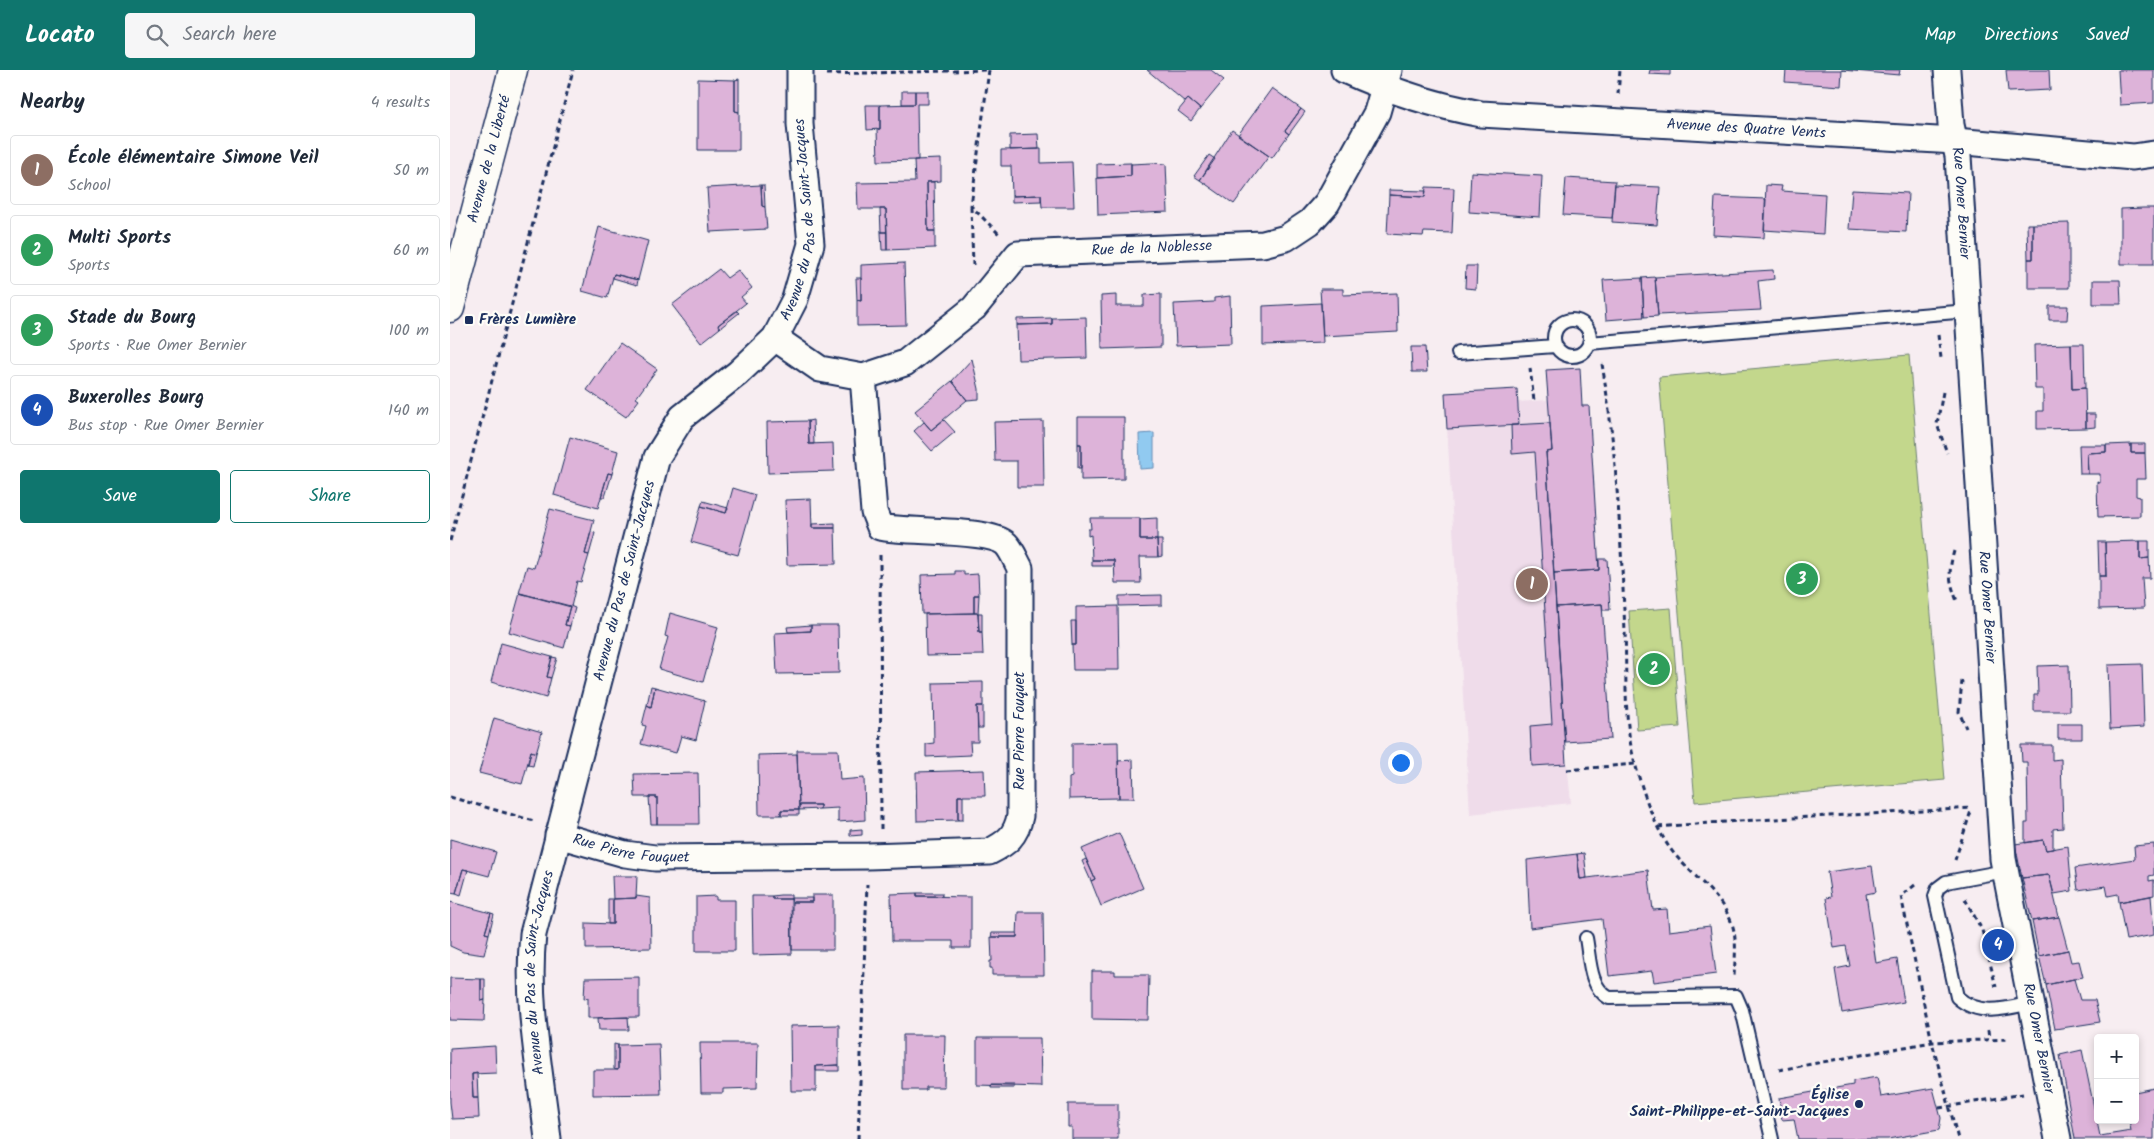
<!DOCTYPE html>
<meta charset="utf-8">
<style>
:root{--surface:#fff;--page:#f6f6f7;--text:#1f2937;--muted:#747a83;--line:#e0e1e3;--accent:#0f766e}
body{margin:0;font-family:Kalam,sans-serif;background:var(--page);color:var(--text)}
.controls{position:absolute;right:15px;bottom:15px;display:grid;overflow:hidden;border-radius:5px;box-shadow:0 2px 8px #0003}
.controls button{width:45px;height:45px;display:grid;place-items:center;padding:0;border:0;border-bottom:1px solid var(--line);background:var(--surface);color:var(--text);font:25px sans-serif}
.you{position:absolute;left:950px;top:692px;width:18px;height:18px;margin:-12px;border:4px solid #fff;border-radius:50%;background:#1a73e8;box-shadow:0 0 0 8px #1a73e833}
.badge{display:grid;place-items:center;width:32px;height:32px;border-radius:50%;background:var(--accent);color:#fff;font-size:16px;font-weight:700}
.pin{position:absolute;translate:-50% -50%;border:2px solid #fff;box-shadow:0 1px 5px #0006}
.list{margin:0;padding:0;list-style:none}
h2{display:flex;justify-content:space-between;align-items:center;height:65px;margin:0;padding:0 20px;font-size:21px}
h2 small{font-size:16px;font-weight:400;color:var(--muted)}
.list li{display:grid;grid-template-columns:32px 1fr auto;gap:15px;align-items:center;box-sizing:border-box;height:70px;margin:0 10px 10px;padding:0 10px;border:1px solid var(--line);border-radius:5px}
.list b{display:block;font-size:19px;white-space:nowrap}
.list p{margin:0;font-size:16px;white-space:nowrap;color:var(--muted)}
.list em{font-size:16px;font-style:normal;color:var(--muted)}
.actions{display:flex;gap:10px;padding:15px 20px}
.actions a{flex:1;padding:11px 0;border:1px solid var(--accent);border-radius:5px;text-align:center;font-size:18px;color:var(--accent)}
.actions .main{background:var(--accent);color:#fff}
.icon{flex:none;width:28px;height:28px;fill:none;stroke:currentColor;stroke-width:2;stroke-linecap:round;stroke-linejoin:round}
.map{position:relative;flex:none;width:1704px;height:1069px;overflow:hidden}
header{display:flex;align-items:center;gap:30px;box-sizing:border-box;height:70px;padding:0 25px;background:var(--accent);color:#fff}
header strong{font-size:24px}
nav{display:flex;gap:28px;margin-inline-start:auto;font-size:18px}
.search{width:350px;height:45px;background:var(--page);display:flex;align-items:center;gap:12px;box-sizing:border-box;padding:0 18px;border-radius:5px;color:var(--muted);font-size:19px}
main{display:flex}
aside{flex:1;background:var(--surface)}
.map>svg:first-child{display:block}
.built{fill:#efdcea}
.green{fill:#c3d78c;stroke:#6f8375}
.water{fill:#91caf0;stroke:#628cb6}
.building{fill:#ddb3d9;stroke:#1b2f5e}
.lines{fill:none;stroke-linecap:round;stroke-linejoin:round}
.service-casing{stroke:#1b2f5e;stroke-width:16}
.minor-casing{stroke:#1b2f5e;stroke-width:29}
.tertiary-casing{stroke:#1b2f5e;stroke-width:31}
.path{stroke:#1b2f5e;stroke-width:3;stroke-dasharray:5 4;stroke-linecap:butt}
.service{stroke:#fdfcf7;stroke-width:12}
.minor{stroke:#fdfcf7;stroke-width:25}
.tertiary{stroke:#fdfcf7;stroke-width:28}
.poi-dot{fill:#1b2f5e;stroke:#fdfcf7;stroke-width:2}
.labels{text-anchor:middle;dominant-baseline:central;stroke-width:4.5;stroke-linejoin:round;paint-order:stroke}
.street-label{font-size:15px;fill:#1b2f5e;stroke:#fdfcf7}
.poi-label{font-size:15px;font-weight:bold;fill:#1b2f5e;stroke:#fdfcf7;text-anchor:start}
</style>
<header>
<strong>Locato</strong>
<div class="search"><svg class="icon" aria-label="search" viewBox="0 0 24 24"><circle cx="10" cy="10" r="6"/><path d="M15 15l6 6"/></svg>Search here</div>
<nav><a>Map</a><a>Directions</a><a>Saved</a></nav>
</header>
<main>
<aside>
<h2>Nearby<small>4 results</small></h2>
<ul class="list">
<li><span class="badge" style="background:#8d6e63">1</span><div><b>École élémentaire Simone Veil</b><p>School</p></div><em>50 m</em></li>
<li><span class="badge" style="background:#2e9e5b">2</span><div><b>Multi Sports</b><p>Sports</p></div><em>60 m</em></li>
<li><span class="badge" style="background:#2e9e5b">3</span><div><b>Stade du Bourg</b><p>Sports · Rue Omer Bernier</p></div><em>100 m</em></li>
<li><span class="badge" style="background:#1a4fb4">4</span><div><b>Buxerolles Bourg</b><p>Bus stop · Rue Omer Bernier</p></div><em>140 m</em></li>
</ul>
<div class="actions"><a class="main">Save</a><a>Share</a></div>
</aside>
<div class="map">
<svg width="1704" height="1069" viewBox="0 0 1704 1069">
<rect width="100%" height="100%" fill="#f7edf1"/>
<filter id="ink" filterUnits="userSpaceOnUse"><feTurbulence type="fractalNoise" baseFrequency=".02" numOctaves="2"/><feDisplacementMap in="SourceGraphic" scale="10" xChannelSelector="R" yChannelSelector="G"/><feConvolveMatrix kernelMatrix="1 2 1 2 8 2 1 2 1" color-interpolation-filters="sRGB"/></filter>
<g filter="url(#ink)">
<!-- built -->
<path class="built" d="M1130 298 1132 336H1139L1149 489H1157L1160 540 1153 541 1161 669 1115 672 1121 733 1020 744 995 323 1067 319 1068 332 1098 330 1096 300Z"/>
<!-- green -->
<path class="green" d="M1459 285 1495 710 1245 732 1209 307Z
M1221 538 1230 657 1187 660 1179 541Z"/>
<!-- water -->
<path class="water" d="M704 363V398L690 399 689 364Z"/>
<!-- building -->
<path class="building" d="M697 0H761L774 10 750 39 738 29 735 32Z
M1200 0H1220V5L1199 4Z
M1336 0H1392L1391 16 1335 12Z
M1392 0H1450L1449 5Z
M1556 0H1599L1600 20 1558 22Z
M1668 0H1704V33L1670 35Z
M248 9 285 10V41L289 42V80H248Z
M289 9V42L285 41V10Z
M822 18 851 39 835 61 839 64 822 88 788 65Z
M452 21H465V34H452Z
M465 21H478V34H467L468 90 428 91 427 59H430V35L465 34Z
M738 29 750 39 741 51 728 41Z
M416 35H430V59L417 60Z
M851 39 855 42 839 64 835 61Z
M782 60 819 86 784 134 750 110Z
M588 64 589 79 560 80V65Z
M591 79V93L622 92 624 137H592L591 125 562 126 561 96H551V80Z
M759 85 765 89 750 110 744 106Z
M491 89V111L477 112 478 161H485V178L437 180 436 139H408L407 113 465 112 464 90Z
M681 93V106L647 108V94Z
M702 93 716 94 718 142 648 145 647 108 681 106V94Z
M1021 102 1092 106 1090 147 1019 142Z
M1116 108 1165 111 1162 148 1113 145Z
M477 112H484L485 161H478Z
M311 115H314L315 137 312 136Z
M311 115 312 136 315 137 317 159 260 162 257 118Z
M1165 115 1210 117 1207 155 1162 152Z
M1316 115 1332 116 1331 121 1375 124 1373 164 1314 160Z
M976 117 1004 118 1002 163 974 162 973 166 937 164 939 125 975 127Z
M939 120 976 121 975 127 939 125Z
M1402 120 1458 123 1456 162 1399 159Z
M591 125V131L562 132V126Z
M1265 127 1316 129 1314 168 1263 165Z
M1693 138H1704V194H1671V139Z
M430 139H436L437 162H431Z
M1619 153V218H1578V189H1583V154Z
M1577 154H1583V189H1578Z
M149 157 198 171 188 210 164 204 157 228 132 221Z
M431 162H437V180H432Z
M454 193 456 255 407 256V230L411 231V195Z
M1016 196H1027L1026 219 1015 218Z
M269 199 277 208 288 200 302 218 291 227 296 233 268 255 270 258 251 273 222 235Z
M1323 200 1324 209 1308 211 1311 240 1208 245 1205 207Z
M164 204 188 210 187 215 163 208Z
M1205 207 1208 246 1194 247 1192 208Z
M406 208H411V231L407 230Z
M1192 208 1194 247 1156 250 1153 210Z
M1643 210H1670L1671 234H1643Z
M870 219H893V225L947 223 948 262 873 266Z
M711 224V277L652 279 651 226 666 225V236H694V225Z
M780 226 781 274 726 276 724 234 764 232V228Z
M871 233 873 273 813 275V236Z
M1599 236H1618L1617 250H1599Z
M287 241 289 243 270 258 268 255Z
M636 247 637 288 568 290 567 255 602 254V248Z
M602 248V254L567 255V249Z
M170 273 207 299 186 328 189 330 176 347 137 320Z
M1621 274 1622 319 1635 318 1636 358 1587 359V341H1593V319H1585L1584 275Z
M1621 274H1634L1635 318 1622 319Z
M961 277H975L977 302H962Z
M522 289 529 319V329L517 330 502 311Z
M1130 298 1132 336H1139L1149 500 1104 503 1096 382 1102 381 1096 300Z
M502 311 517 330 481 360 465 341Z
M1067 319 1069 355 997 359 995 323Z
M1636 344H1645V357L1636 358Z
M628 347H674V409L631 410V374H628Z
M363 350 364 374H359L358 351Z
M494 350 505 362 482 381 464 361 474 352 481 360Z
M358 351 359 374 383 373 384 401 318 403 317 352Z
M593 351 594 417H567V391H545L544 352Z
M1100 353 1102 381 1096 382 1116 694 1082 696 1080 656 1102 654 1085 382 1062 384 1061 355Z
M120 367 168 381 162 404 158 403 148 438 104 425Z
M628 374H631V398H628Z
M1681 374H1695V383H1681Z
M1681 374V383H1695L1696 409H1686V426L1690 427V446L1648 447 1647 412 1650 413V404H1638L1637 383 1656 382V375Z
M1629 375H1656V382L1637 383 1638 404H1630Z
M158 403 162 404 155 427H151Z
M283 418 305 425 288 485 241 472 251 436 276 443Z
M361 429 362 458H385L386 494 337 495 335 430Z
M253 431 278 438 276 443 251 436Z
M100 439 144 450 135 484 139 485 131 512 127 511 121 537 69 523 77 496 84 498Z
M640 448H690V470H707L708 487H690L691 513H665L664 490H642L641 465 638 466V459H641Z
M707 448V470H690V449Z
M385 453V458H362V454Z
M141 462 145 463 139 485 135 484Z
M707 470H712V486L708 487Z
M1690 471H1699V488L1690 489Z
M1690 471V489L1699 488 1700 508H1692L1694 538 1649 539V506H1656L1655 472Z
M1648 472H1655L1656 506H1649Z
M1149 489H1157L1160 540H1153L1152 534 1106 537 1104 503 1149 500Z
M642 490H664V496H642Z
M505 501H514V505L528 504 529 525H524V543L472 544 471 505 505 504Z
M70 523 120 536 115 555 120 556 114 578 59 562Z
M524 525H529L528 543H524Z
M712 525V535L669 536V526Z
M1152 534 1161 669 1115 672 1106 537Z
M120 536 125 538 120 556 115 555Z
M668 536 669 600H623L622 575H626V537Z
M220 543 268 557 253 612 209 599 218 567 215 566Z
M528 543H532V562H529Z
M528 543 529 562H532L533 585 476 586 475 544Z
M621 551H626V575H622Z
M361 555V561L338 562 337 557Z
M361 555H388L389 603 327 604 325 563 361 561Z
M51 573 102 587 97 607 101 608 96 628 41 612Z
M102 587 107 588 101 608 97 607Z
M1692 594 1694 657 1660 659 1658 595Z
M1619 595 1620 641H1584V625H1588L1587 596Z
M533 612V636H527L528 672H520L521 685 476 687V674L484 673 483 613Z
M201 616 205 617 201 637 197 635Z
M205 617 255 631 246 670 231 666 226 683 191 674 196 656 192 655 197 635 201 637Z
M527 636H533V658H528Z
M44 648 92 662 86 683 81 681 72 714 29 703Z
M1608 654H1632V669H1608Z
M668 672 669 728 619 729V708L622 707V673Z
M1571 675H1602V690L1611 689 1613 758 1603 759V779L1596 780 1593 770 1575 773V753H1578L1577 692H1572Z
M347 680H388L390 710 414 708 415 750 388 752V738L370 739V735H349Z
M81 681 86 683 83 696 78 695Z
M347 684 349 740H331V745H309L308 685Z
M683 690 684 728H669L668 691Z
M534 700 535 726H508V750L467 751 466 702Z
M248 703 249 754H207V727H185L184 704Z
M508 726H513V750H508Z
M199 727H207V754H201Z
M349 735H370V739L349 740Z
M331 740H349V745H331Z
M412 759V765L400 766V760Z
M669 763 693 818 651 836 641 811 645 809 632 779Z
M0 769 46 782 39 806 13 799 6 823 0 822Z
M1593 770 1596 780 1618 776 1622 821 1604 824 1599 805 1572 808 1565 774Z
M1704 774V805L1699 806V811L1704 810V825L1669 832 1668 824 1658 826 1656 816 1628 820 1625 798 1685 789 1684 776Z
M1134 783 1137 808 1130 809 1127 784Z
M1127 784 1130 809 1198 800 1203 840 1217 839 1219 861 1260 856 1266 904 1204 912 1202 901 1159 906 1152 849 1080 858 1077 790Z
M636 789 645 809 641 811 632 791Z
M1422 796 1426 822 1416 824 1426 893 1447 889 1454 932 1392 943 1385 899 1400 896 1396 876 1384 878 1376 828 1381 827 1377 802Z
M13 799 18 800 11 825 6 823Z
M1599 805 1609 847 1582 851 1572 808Z
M162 806H187L186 828 163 829Z
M467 823H492V826H467Z
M467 823V826L521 827V878H503V871H442L441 824Z
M330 825H341V829H322V826Z
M362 825H383V880H342V832H362Z
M186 826 200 828 201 878 136 879V853L163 854V829L186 828Z
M266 826V830H285V881H246V827Z
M302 826H322V829H341L342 884 303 885Z
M1701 826 1704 865 1676 870 1669 832Z
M341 828H362V832H342Z
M158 829H163V854H158Z
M0 832 41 843 35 863 39 864 34 885 13 882 0 876Z
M568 842H593L594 905H542V898H540V891H542L541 867H567Z
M41 843 44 844 39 864 35 863Z
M1609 847 1618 880 1589 886 1582 851Z
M542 863H567V867H541Z
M1618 880 1621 892 1629 891 1633 907 1596 915 1589 886Z
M642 901H665V905H699L698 950 642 949Z
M189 907V947L138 948V928L134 929 135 908Z
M0 908 31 909V931L35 930 34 951 0 950Z
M31 909H35V930L31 931Z
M1624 909 1630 930H1645L1650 952 1605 959 1596 915Z
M178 947 179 960H149L148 948Z
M389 955V995L366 996V1021H341L340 956Z
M453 965H495L494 1017H476V1020H453Z
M527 968H590L591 1017 527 1015Z
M250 973H308L307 1018 273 1019V1023H251Z
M164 974 168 975V1000L164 999Z
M209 974 211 1024 143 1025V1000H168V975Z
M45 976 46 1003 22 1004 23 1028H28L29 1048 2 1049 0 1032V979Z
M1632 980 1650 1066 1681 1061 1679 1050H1685V1022L1704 1018V1069H1625L1610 985Z
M389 995V1001H366V996Z
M27 1003 28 1028H23L22 1004Z
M1427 1007 1431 1027 1483 1018 1491 1048 1489 1060 1438 1069H1348L1344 1049 1332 1050 1329 1028 1403 1015V1011Z
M541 1015H564V1018H541Z
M618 1034H668V1069H622V1057H618Z"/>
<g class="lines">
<defs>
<path id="service" d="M1104 268a18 18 0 1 1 36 0a18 18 0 1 1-36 0Z
M1139 273 1518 241
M1008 283 1105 276
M1555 801 1496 812 1488 818 1485 826 1507 927C1529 947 1555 939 1581 933
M1136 868C1140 889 1139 917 1159 928L1286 926 1292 940 1322 1069"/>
<g id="minor">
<path id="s1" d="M894 0C940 21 982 35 1031 44L1505 71 1683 87 1704 84"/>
<path id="s2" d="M1497 0 1501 55 1508 86 1553 789 1608 1069"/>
<path id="s3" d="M413 307 455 293 524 238 568 184 813 174 836 168 860 152 877 133 927 42 939 0"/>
<path id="s4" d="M108 765 175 784 205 788 418 786 539 782C557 773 566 766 570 746V498C566 491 562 480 556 474 540 458 457 463 430 457L424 442 413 307 370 299 325 268"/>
<path id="s5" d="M98 1069C90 1001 76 932 83 864L207 387 232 347 288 303 325 268 345 229 361 174 350 54V0"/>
</g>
<g id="tertiary">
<path id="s6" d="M0 238 63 0"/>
</g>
</defs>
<!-- service casing -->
<use href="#service" class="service-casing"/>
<!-- minor casing -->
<use href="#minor" class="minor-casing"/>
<!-- tertiary casing -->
<use href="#tertiary" class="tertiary-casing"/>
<!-- path -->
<path class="path" d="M539 0 521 136 549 164
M377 4 539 0
M1168 24 1170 0
M521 137 523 195
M1488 265 1491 288
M1152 294C1167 382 1171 473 1175 562 1177 605 1173 652 1185 693 1192 720 1204 755 1219 777 1238 804 1273 824 1283 857 1287 872 1285 890 1284 906
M1080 298 1084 331
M1493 322 1487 354 1497 383
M0 471 123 0
M1504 481C1498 503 1499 510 1507 531
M430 485 431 759
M1512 611 1509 642 1516 658
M1117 700 1185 694
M0 727 84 751
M1208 757C1313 748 1417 745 1522 738
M1505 790 1521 741
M1465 815 1451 826 1482 972 1508 1069
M1515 829 1532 860 1546 917
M1538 960 1539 969
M1329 1000 1482 972 1560 969
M1489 1038 1573 1024
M408 1069 417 814"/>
<!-- service -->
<use href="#service" class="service"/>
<!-- minor -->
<use href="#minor" class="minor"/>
<!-- tertiary -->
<use href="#tertiary" class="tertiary"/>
</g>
</g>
<!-- markers -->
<g class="poi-dot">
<rect x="14" y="245" width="10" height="10" rx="2.5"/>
<circle cx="1409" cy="1034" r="5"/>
</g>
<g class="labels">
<!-- street labels -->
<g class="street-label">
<text stroke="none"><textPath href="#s1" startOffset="410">Avenue des Quatre Vents</textPath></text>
<text stroke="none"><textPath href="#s6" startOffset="154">Avenue de la Liberté</textPath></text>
<text stroke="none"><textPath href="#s2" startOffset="134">Rue Omer Bernier</textPath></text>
<text stroke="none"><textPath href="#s5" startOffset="992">Avenue du Pas de Saint-Jacques</textPath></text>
<text stroke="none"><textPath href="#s3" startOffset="336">Rue de la Noblesse</textPath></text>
<text stroke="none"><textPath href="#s5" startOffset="571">Avenue du Pas de Saint-Jacques</textPath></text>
<text stroke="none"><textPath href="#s2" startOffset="539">Rue Omer Bernier</textPath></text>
<text transform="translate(570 661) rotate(-90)">Rue Pierre Fouquet</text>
<text stroke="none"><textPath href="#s4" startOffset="75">Rue Pierre Fouquet</textPath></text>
<text stroke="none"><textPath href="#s5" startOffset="168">Avenue du Pas de Saint-Jacques</textPath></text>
<text stroke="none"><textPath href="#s2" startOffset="974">Rue Omer Bernier</textPath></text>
</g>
<!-- poi labels -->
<g class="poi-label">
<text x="29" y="250">Frères Lumière</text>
<text x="1399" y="1025" text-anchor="end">Église<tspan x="1399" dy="17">Saint-Philippe-et-Saint-Jacques</tspan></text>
</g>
</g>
</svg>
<div class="controls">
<button>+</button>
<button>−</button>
</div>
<div class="you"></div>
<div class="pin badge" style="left:1082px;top:514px;background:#8d6e63">1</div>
<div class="pin badge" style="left:1204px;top:599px;background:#2e9e5b">2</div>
<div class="pin badge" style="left:1352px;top:509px;background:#2e9e5b">3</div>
<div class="pin badge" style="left:1548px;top:875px;background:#1a4fb4">4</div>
</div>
</main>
